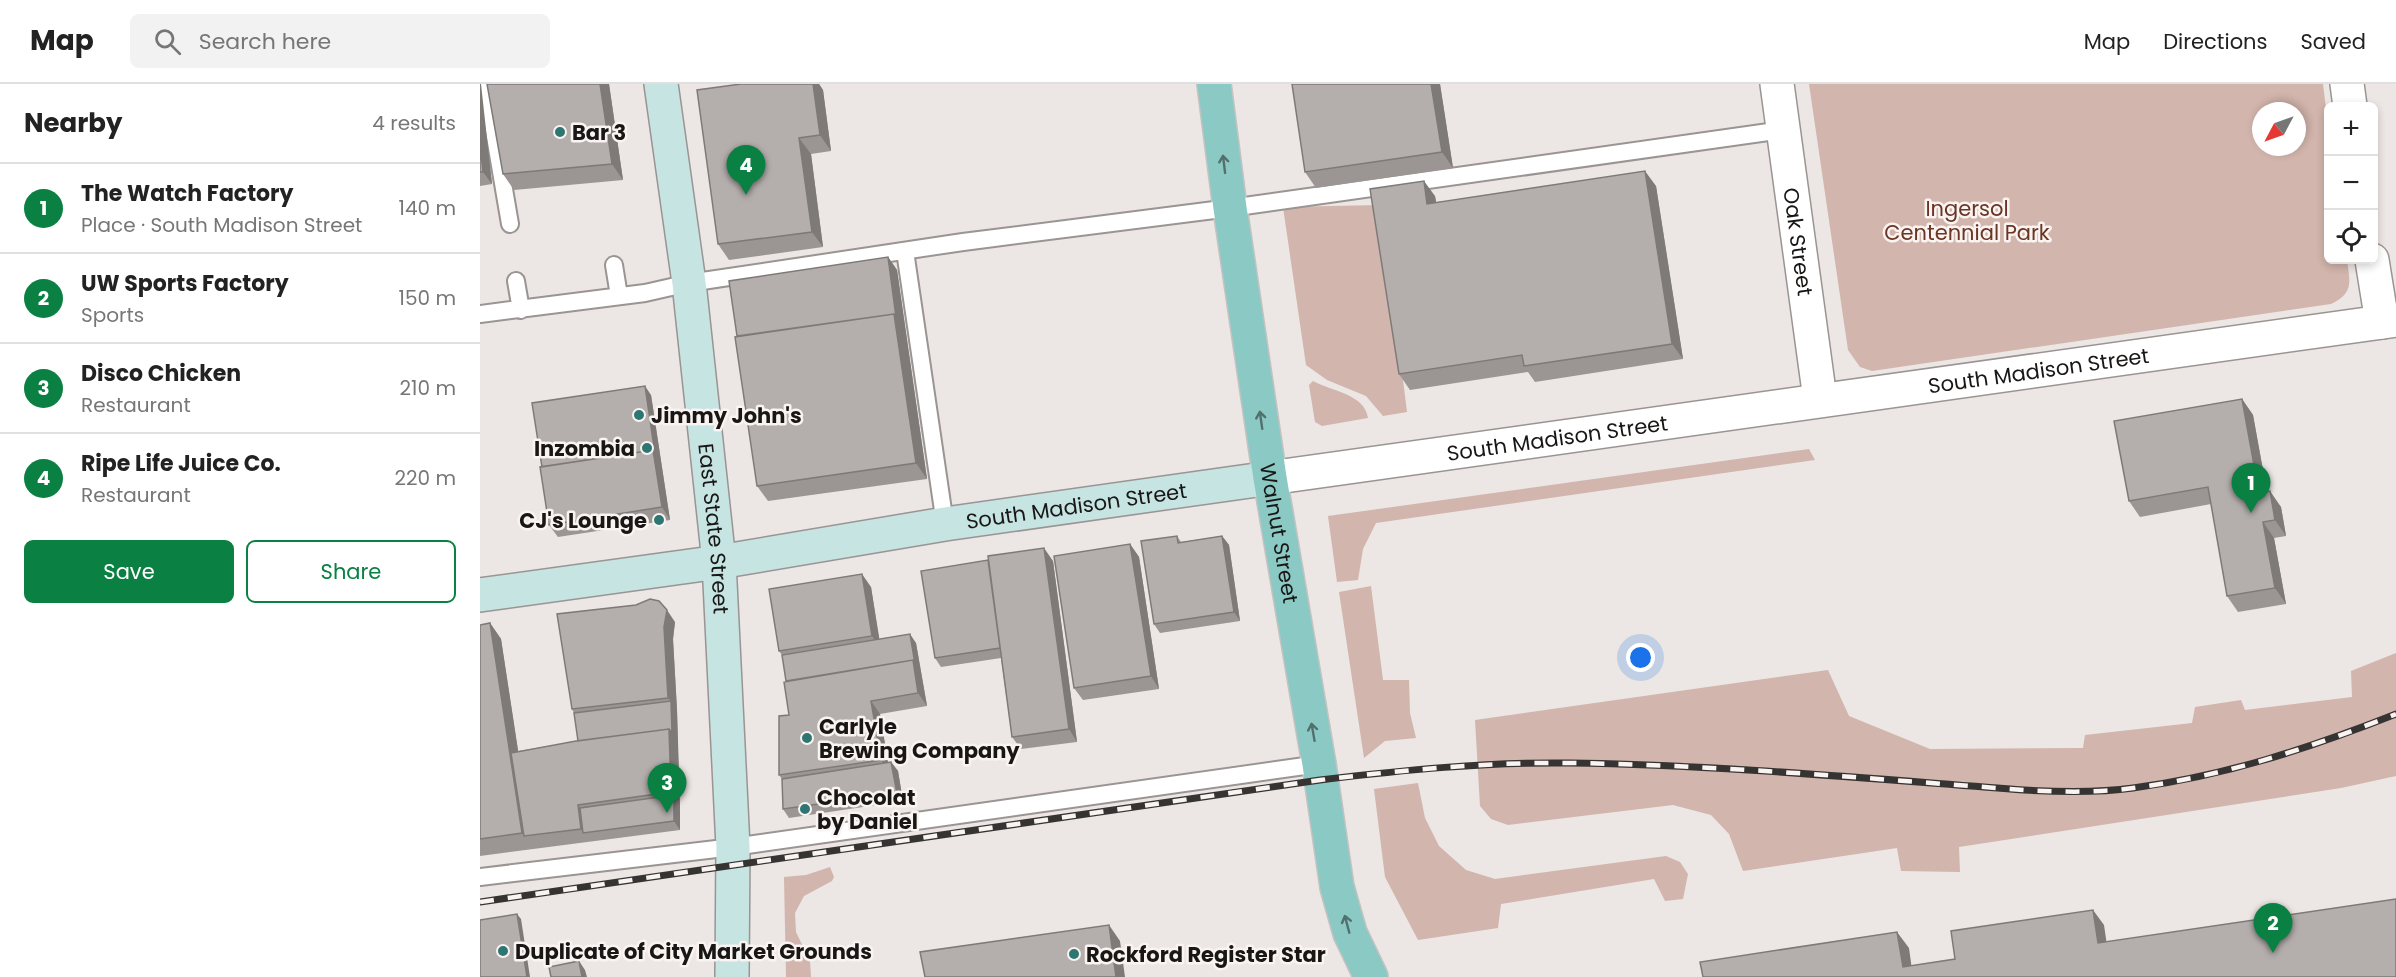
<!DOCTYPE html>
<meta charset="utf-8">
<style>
:root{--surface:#fff;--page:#f2f2f2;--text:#222;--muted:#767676;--line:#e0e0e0;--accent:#0b8043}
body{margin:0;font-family:Poppins,sans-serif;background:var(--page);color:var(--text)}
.controls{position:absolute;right:18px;top:18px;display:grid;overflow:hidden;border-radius:9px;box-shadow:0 3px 9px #0003}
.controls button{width:54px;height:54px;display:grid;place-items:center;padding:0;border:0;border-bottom:2px solid var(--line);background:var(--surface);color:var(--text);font:30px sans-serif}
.compass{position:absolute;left:1772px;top:18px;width:54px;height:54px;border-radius:50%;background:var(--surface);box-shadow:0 3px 9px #0003;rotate:229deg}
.you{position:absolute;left:1161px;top:574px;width:21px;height:21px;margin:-15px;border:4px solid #fff;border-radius:50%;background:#1a73e8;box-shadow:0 0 0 9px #1a73e833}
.badge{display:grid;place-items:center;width:39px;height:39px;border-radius:50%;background:var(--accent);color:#fff;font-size:20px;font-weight:700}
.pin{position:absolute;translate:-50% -50px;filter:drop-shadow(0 2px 3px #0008)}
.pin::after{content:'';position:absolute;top:32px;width:21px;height:18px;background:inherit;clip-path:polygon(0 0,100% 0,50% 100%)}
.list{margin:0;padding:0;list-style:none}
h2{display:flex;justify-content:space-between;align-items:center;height:78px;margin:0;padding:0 24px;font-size:26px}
h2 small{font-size:20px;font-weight:400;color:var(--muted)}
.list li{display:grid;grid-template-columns:39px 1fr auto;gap:18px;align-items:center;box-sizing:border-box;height:90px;padding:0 24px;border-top:2px solid var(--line)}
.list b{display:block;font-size:22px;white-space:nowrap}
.list p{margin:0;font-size:20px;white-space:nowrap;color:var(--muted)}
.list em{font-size:20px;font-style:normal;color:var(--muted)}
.actions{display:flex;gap:12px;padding:18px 24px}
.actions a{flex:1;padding:14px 0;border:2px solid var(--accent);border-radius:9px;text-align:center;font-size:21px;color:var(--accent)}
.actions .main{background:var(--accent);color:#fff}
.icon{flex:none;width:33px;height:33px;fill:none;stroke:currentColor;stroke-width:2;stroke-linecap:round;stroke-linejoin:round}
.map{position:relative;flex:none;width:1916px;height:893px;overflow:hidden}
header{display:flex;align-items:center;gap:36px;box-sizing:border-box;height:84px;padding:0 30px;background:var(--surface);border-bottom:2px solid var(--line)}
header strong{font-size:28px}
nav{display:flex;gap:33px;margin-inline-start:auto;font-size:21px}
.search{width:420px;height:54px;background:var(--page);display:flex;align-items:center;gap:15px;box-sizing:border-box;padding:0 21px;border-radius:9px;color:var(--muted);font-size:22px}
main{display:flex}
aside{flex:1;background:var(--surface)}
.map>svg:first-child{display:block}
.green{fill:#d2b5ac;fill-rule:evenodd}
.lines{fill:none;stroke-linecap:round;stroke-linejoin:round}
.lane-casing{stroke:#9a9492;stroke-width:20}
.street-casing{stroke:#9a9492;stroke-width:36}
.secondary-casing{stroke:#9a9492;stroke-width:36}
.primary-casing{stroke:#c3c3c2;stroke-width:36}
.lane{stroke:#fff;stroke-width:16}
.street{stroke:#fff;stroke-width:33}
.secondary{stroke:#c5e4e2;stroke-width:33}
.primary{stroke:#8bc9c4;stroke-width:33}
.rail-casing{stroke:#363433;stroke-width:7}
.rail{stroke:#f9f3f1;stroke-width:4.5;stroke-dasharray:14;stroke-linecap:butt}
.wall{fill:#9b9694}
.shaded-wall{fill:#7e7a78}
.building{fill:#b4aeac;stroke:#7e7a78;stroke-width:1.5}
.oneway{stroke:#52706d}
.poi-dot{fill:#2e7671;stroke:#f9f3f1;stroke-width:2}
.labels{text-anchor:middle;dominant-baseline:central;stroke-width:5;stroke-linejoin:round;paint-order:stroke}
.poi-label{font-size:21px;font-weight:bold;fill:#191716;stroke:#f9f3f1;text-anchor:start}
.park-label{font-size:21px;fill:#6a3523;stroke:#f9f3f1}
.street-label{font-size:21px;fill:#191716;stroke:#f9f3f1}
</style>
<header>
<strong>Map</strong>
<div class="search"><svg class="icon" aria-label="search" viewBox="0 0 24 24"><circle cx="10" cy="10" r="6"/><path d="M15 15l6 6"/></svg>Search here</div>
<nav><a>Map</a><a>Directions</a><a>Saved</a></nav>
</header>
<main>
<aside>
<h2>Nearby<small>4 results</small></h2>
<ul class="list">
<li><span class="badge">1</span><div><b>The Watch Factory</b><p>Place · South Madison Street</p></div><em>140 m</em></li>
<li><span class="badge">2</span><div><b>UW Sports Factory</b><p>Sports</p></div><em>150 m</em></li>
<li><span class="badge">3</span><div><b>Disco Chicken</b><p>Restaurant</p></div><em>210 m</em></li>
<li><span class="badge">4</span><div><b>Ripe Life Juice Co.</b><p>Restaurant</p></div><em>220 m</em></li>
</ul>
<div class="actions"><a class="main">Save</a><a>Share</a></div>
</aside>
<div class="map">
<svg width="1916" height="893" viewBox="0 0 1916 893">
<rect width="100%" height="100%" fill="#ece6e4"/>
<!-- green -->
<path class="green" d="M1329 0H1843L1848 41V176H1867C1870 198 1874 209 1851 220L1392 287 1380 283 1368 266ZM1781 27H1817V63H1781Z
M901 121 927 328 903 332 886 312 847 296 826 281 803 123Z
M833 297C851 307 885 310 888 334L842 342 835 338 829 301Z
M1329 365 1335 376 896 439 883 465 878 496 857 498 848 432Z
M891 502 903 596H929L930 629 936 654 905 657 884 674 859 508Z
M1916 569V692L1861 704 1479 763 1480 788 1421 787 1417 764 1263 787 1249 750 1231 731 1193 721 1028 741 1011 735 1000 722 995 636 1348 586 1369 632 1450 665 1603 664 1605 651 1712 639 1715 623 1761 616 1765 626 1872 613 1871 587Z
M938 699 945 734 959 762 986 786 1015 795 1186 772 1200 778 1208 790 1203 815 1185 817 1174 795 1021 820 1018 844 938 856 905 793 894 705Z
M350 783 354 793 352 797 324 812 315 829 316 848 330 877 331 893H306L304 793 326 791Z"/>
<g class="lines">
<defs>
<path id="lane" d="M6 0 30 140
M425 167 465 440
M134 181 139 212
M36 197 41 226
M0 230 165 209 209 199 483 158 750 124 1303 46
M0 793 253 763 839 680"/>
<g id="street">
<path id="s1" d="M1297 0 1340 315"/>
<path d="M1867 0 1870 22"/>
<path d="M1892 176 1902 238"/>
<path id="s2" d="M790 394 1916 236"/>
</g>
<g id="secondary">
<path id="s3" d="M181 0 209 199 239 478 253 763 252 893"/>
<path id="s4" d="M0 511 239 478 465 440 790 394"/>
</g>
<g id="primary">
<path id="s5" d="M734 0 750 124 790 394 839 680 857 803 870 849 891 893"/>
</g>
</defs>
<!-- lane casing -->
<use href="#lane" class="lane-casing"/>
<!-- street casing -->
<use href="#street" class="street-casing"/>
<!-- secondary casing -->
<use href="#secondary" class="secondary-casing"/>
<!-- primary casing -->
<use href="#primary" class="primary-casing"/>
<!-- lane -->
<use href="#lane" class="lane"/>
<!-- street -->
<use href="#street" class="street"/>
<!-- secondary -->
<use href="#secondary" class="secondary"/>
<!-- primary -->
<use href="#primary" class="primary"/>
<defs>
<path id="rail" d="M0 818 840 696C923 686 1006 678 1090 679 1241 681 1393 695 1544 706 1580 708 1617 709 1653 704 1745 692 1830 664 1916 630"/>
</defs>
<!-- rail casing -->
<use href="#rail" class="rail-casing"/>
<!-- rail -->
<use href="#rail" class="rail"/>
</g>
<!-- wall -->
<path class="wall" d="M0 0 12 100 0 102Z
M7 0H129L143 96 34 106 23 90Z
M261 0H339L343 6 351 67 331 70 343 163 249 176 238 160Z
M812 0H960L973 84 836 104 825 88Z
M1176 102 1203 275 1055 298 1048 288 930 306 919 290 955 112 956 118Z
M408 173 417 186 447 395 288 417 277 402Z
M171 311 190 436 78 453 69 441 62 383Z
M1762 315 1773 331 1787 408 1801 423 1806 452 1794 454 1806 520 1758 528 1747 512 1731 420 1660 433 1649 417Z
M697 452 701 458 742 452 749 461 760 537 680 549 674 540Z
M650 460 659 473 679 605 603 616 594 604Z
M573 477 597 658 541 665 532 653 521 574 461 583 455 574Z
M391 503 399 555 436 559 447 622 400 630 408 679 411 678 418 687 423 717 309 734 303 725 302 695 299 691 309 631 306 597 302 571 299 567Z
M195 538 193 555 197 626 200 746 0 772V541L10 539 21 555 38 667 98 657 94 629 92 625Z"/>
<!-- shaded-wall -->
<path class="shaded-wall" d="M0 0H1L12 100 3 88 0 61Z
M120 0H129L143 96 132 80Z
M333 0H339L343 6 351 67 340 51Z
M951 0H960L973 84 962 68Z
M319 54 331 70 343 163 332 148Z
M1165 87 1176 102 1203 275 1192 260Z
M944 97 955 112 959 135 947 120Z
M408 173 417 186 447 395 436 379 414 230Z
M165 302 171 311 190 436 182 423 173 366Z
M1762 315 1773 331 1790 425 1779 409Z
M1790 407 1801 423 1806 452 1795 436Z
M1783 438 1794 454 1806 520 1795 504Z
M742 452 749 461 760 537 754 528Z
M650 460 659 473 679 605 671 592Z
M564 464 573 477 597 658 589 645Z
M382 490 391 503 401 565 392 552Z
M187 526 195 538 193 555 197 626 200 720 191 708 189 645 191 617 188 614 184 543Z
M10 539 21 555 51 751 44 752 53 765 42 749Z
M430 550 436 559 447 622 438 609 433 576Z
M391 617 400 630 410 689 401 676Z
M411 678 418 687 423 717 417 709Z
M194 711 200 720V746L194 737Z
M98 721 106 733 103 749 101 745Z
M1613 826 1624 841 1629 875 1618 859Z
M37 830 41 835 50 893H47Z
M629 841 640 857 645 893H636Z
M1417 848 1429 864 1433 893 1423 883Z
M99 877 105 886 107 893H102Z"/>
<!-- building -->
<path class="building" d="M7 0H120L132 80 23 90Z
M261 0H333L340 51 319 54 332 148 238 160 217 6Z
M812 0H951L962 68 825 88Z
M0 61 3 88H0Z
M1165 87 1192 260 1044 282 1042 271 919 290 890 105 944 97 947 120Z
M408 173 416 233 414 230 257 252 249 197Z
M414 230 436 379 277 402 255 253Z
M165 302 175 370 173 366 62 383 52 319Z
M1762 315 1779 409 1790 407 1795 436 1783 438 1795 504 1747 512 1728 403 1649 417 1634 337Z
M173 366 182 423 69 441 60 383Z
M697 452 698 459 742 452 754 528 674 540 661 457Z
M650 460 671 592 594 604 574 472Z
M564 464 589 645 532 653 508 472Z
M508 476 520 564 455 574 441 487Z
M382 490 392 552 299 567 289 505Z
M170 515 179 517 187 526 184 543 188 614 92 625 77 530 156 521Z
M10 539 42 749 0 755V541Z
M430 550 435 580 433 576 306 597 302 571Z
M433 576 438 609 391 617 401 676 299 691V632L309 631 304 598Z
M191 617 192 649 189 645 98 657 94 629Z
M189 645 191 708 98 721 101 745 44 752 31 669 96 657Z
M411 678 417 709 303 725 302 695Z
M194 711V737L103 749 100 724Z
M1916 815V893H1223L1220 878 1417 848 1423 883 1475 875 1471 847 1613 826 1618 859Z
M37 830 47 893H0V836Z
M629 841 636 893H445L440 868Z
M99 877 102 893H71L69 883Z"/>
<!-- one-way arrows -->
<defs><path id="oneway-shaft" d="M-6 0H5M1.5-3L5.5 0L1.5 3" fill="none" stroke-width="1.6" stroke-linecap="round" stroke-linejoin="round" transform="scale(1.5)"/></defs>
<g class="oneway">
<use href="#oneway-shaft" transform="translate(744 80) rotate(-97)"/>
<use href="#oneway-shaft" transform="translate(781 336) rotate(-98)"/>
<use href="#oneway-shaft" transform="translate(833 648) rotate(-100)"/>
<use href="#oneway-shaft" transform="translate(867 840) rotate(-105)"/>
</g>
<!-- markers -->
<g class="poi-dot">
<circle cx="80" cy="48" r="6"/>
<circle cx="159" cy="331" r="6"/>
<circle cx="167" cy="364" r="6"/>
<circle cx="179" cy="436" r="6"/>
<circle cx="327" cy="654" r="6"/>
<circle cx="325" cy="725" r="6"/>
<circle cx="23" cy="867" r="6"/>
<circle cx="594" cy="870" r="6"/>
</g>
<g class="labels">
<!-- poi labels -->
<g class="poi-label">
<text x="92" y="48">Bar 3</text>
<text x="171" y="331">Jimmy John's</text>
<text x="155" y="364" text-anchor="end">Inzombia</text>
<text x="167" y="436" text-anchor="end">CJ's Lounge</text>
<text x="339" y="642">Carlyle<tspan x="339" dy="24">Brewing Company</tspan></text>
<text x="337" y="713">Chocolat<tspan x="337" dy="24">by Daniel</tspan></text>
<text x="35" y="867">Duplicate of City Market Grounds</text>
<text x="606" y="870">Rockford Register Star</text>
</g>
<!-- park labels -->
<g class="park-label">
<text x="1487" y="124">Ingersol<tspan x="1487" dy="24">Centennial Park</tspan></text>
</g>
<!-- street labels -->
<g class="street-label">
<text stroke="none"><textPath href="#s1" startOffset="159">Oak Street</textPath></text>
<text stroke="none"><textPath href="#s2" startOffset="776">South Madison Street</textPath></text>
<text stroke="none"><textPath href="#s2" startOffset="290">South Madison Street</textPath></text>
<text stroke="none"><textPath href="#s4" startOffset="603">South Madison Street</textPath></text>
<text stroke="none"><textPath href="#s3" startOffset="448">East State Street</textPath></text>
<text stroke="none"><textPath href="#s5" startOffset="454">Walnut Street</textPath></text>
</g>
</g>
</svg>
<div class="controls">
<button>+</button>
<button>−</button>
<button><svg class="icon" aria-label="locate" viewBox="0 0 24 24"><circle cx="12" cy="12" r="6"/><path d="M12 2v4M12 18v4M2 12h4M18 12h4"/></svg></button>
</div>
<svg class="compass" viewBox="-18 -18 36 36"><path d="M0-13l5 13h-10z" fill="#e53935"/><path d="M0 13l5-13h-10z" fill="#767676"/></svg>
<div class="you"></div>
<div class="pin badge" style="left:1771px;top:429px">1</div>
<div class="pin badge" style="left:1793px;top:869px">2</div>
<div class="pin badge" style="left:187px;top:729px">3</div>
<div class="pin badge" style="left:266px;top:111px">4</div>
</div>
</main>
